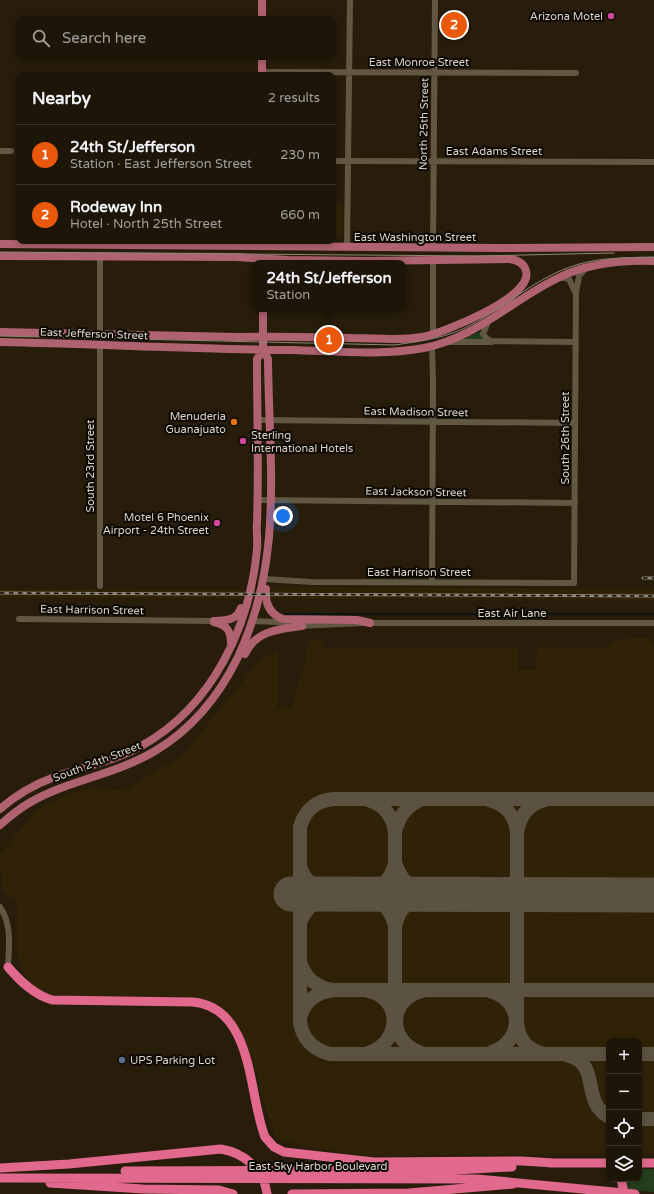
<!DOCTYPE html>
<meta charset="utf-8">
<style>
:root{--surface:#1d1608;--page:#2a2316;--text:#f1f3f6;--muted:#a09f9c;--line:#3b3529;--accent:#ea580c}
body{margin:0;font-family:"Varela Round",sans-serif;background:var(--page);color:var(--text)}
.controls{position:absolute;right:12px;bottom:12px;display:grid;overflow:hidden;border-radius:8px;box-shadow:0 2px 6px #0003}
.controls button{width:36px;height:36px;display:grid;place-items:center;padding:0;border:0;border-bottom:1px solid var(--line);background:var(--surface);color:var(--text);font:20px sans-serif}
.you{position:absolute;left:283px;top:516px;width:14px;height:14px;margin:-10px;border:3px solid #fff;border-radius:50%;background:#1a73e8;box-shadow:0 0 0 6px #1a73e833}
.badge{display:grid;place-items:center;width:26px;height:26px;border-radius:50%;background:var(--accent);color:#fff;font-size:13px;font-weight:700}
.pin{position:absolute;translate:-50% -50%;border:2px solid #fff;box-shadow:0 1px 4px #0006}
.popup{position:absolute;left:252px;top:260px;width:154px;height:52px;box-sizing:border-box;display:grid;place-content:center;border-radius:8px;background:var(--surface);filter:drop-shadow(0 1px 3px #0005);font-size:13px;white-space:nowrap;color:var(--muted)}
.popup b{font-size:15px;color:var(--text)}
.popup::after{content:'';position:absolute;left:50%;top:100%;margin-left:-8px;border:8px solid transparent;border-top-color:var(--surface)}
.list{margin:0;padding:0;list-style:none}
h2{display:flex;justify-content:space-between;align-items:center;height:52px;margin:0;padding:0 16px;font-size:17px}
h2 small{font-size:13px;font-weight:400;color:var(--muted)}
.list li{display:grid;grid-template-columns:26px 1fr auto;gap:12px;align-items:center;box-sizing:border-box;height:60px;padding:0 16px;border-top:1px solid var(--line)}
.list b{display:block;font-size:15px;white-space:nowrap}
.list p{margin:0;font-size:13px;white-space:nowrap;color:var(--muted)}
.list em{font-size:13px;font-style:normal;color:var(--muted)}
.icon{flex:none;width:22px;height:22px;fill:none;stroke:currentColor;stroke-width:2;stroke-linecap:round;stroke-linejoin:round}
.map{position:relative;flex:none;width:654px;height:1194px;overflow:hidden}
.search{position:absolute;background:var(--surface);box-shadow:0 2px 6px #0003;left:16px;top:16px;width:320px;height:44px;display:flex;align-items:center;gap:10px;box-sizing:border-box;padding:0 14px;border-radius:8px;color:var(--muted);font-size:15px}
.panel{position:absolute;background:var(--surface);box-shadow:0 2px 6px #0003;left:16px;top:72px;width:320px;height:172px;border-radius:8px}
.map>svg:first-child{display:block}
.built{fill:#2f2207}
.green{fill:#253e1d}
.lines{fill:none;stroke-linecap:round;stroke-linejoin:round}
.stream{stroke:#01131c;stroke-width:1.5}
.taxiway{stroke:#5b5241;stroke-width:14}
.runway{stroke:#5b5241;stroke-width:35}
.minor{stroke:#625742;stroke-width:6}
.major{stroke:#af6270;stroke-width:8}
.highway{stroke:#e2698e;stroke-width:9}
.tram{stroke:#8f8778;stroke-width:1}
.rail-casing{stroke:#8f8778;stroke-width:3}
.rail{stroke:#0c0803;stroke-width:1.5;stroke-dasharray:4.5;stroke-linecap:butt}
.hotel-dot{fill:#d1479c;stroke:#0c0803;stroke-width:1.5}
.food-dot{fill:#e8710a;stroke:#0c0803;stroke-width:1.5}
.service-dot{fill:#5c6f8a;stroke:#0c0803;stroke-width:1.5}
.labels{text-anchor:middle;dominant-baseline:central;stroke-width:4;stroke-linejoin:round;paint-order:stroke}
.poi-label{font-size:11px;fill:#dcd5c9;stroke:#0c0803;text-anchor:end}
.street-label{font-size:11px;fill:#dcd5c9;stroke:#0c0803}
</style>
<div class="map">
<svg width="654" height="1194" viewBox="0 0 654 1194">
<rect width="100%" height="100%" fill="#271d0a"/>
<!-- built -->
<path class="built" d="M333 203H342V238H333Z
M276 587 654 589V600L0 598V589L276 590Z
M631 638H650L654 647V1154H639V1041H609V1154L372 1156 347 1154 277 1140 260 1092 259 1078 237 1026 228 1013 216 1004 199 998 188 997 52 995 41 991 30 983 24 975 17 953V900L3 893V877L0 873V854L37 810 61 797 92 788 115 790 128 788 182 756 260 660 278 651 277 707 291 708 307 655V641H323V648H518V670H536L537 647H557L561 649H609V643Z"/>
<!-- green -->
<path class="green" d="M480 332 484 340 463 339Z
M639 1169H654V1192L630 1190 625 1186 624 1179H639Z"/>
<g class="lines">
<!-- stream -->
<path class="stream" d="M286 614H654"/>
<!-- taxiway -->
<path class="taxiway" d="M368 800C384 804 393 817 395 832V1021
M489 800C505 804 515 816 517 832V1021
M395 832C399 815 407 806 422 799
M517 832C520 816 528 804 545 800
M396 865C402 883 413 890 431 895
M300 866C305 884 320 892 338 895
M361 895C377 898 390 906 394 923
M361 895C377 891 390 882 394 866
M300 922C307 906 318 898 335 895
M396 923C400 905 415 897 431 895
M300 962C305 978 317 988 334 990
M368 991C403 998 401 1043 368 1053
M490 991C525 1001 524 1042 490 1053
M300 1018C304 1001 317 992 334 990H654
M517 1022C518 1037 526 1049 541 1053
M421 1053C388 1042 387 1000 422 991
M609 1054H330C314 1050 302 1039 300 1022V827C305 810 317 800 334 799H654
M639 1054H654
M566 1055C603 1063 579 1100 609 1117
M639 1119H654"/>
<!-- runway -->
<path class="runway" d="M291 894 654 895"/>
<!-- minor -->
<path class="minor" d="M262 72 576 73
M0 151H11
M333 161 654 162
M347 247 350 0
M433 248 435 0
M100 257V334
M433 259V334
M559 277 569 279 575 292
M488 322 483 334 486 338 491 341 575 342
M448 342H492
M100 345V586
M432 346 433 381 432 582
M257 420 575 423
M258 500 575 503
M265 579 311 582 574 583 576 293 579 276 586 268
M19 619 214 621
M254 621 298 623
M366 623H654
M298 626 364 623
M0 907C12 924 9 947 8 967"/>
<!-- major -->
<path class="major" d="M262 0V19
M262 75V57
M0 244 499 248 654 247
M0 256 236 257 288 260 366 261 510 259C517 260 524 263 526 271 534 297 443 333 422 337 399 341 376 338 353 338 314 337 276 336 238 337L0 332
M0 342C97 344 194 349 292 350 335 351 381 356 424 348 476 338 512 300 558 278 588 263 621 260 654 261
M266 589C265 602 269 614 283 619L357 620 370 623
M214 621C225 620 237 621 241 608
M214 622C226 625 231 630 231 643
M245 654C256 630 280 629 302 626
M0 809C15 796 33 785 52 778 82 767 115 761 143 745 212 706 250 627 257 549 258 540 256 531 257 522 259 468 257 413 257 359L263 350
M0 825C9 817 19 809 29 803 68 780 115 775 155 751 192 729 219 696 238 657 284 559 269 464 268 359L263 350V309"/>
<!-- highway -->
<path class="highway" d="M8 967C20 981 34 995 52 1000L193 1002C254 1008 248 1094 265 1137L274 1147 284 1152 374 1162 522 1161 554 1163
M549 1163H609
M639 1163H654
M0 1168 69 1164 221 1149C245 1153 264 1170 267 1194
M125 1171 454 1170 512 1167
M0 1178 477 1179 635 1194
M621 1179 624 1193
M50 1183 143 1189 219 1190 233 1194
M292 1194 409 1193 513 1184"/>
<!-- tram -->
<path class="tram" d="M0 252 478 256 614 253
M0 336 395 345C421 341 447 338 471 325 506 306 537 277 576 265 601 257 628 258 654 257"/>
<defs>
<path id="rail" d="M643 578H654
M0 593 654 596"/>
</defs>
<!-- rail casing -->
<use href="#rail" class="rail-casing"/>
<!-- rail -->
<use href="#rail" class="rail"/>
</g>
<!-- markers -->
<g class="hotel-dot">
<circle cx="611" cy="16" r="4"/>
<circle cx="243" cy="441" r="4"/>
<circle cx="217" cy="523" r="4"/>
</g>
<circle class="food-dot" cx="234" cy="422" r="4"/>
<circle class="service-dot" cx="122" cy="1060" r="4"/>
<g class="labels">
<!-- poi labels -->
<g class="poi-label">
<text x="603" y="16">Arizona Motel</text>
<text x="226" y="416">Menuderia<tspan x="226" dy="13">Guanajuato</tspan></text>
<text x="251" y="435" text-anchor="start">Sterling<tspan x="251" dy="13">International Hotels</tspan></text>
<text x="209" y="517">Motel 6 Phoenix<tspan x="209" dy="13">Airport - 24th Street</tspan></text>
<text x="130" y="1060" text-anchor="start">UPS Parking Lot</text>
</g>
<!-- street labels -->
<g class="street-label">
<text x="419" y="62">East Monroe Street</text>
<text transform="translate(424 124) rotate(-89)">North 25th Street</text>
<text x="494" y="151">East Adams Street</text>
<text x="415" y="237">East Washington Street</text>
<text transform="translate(94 334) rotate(2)">East Jefferson Street</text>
<text transform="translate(416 412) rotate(1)">East Madison Street</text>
<text transform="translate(565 438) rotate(-90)">South 26th Street</text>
<text transform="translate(90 466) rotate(-90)">South 23rd Street</text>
<text transform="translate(416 492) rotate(1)">East Jackson Street</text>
<text x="419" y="572">East Harrison Street</text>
<text transform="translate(92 610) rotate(1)">East Harrison Street</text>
<text x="512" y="613">East Air Lane</text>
<text transform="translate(97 762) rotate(-21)">South 24th Street</text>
<text x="318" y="1166">East Sky Harbor Boulevard</text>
</g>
</g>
</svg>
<div class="controls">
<button>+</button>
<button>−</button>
<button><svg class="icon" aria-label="locate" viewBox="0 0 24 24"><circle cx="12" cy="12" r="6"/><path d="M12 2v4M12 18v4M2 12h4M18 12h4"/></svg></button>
<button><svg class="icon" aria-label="layers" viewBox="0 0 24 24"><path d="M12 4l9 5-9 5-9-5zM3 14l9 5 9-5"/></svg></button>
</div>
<div class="you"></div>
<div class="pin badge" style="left:329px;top:340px">1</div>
<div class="popup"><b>24th St/Jefferson</b>Station</div>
<div class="pin badge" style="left:454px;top:25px">2</div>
<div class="search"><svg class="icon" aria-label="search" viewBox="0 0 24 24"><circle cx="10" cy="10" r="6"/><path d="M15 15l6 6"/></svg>Search here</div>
<section class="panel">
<h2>Nearby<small>2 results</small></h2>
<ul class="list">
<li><span class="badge">1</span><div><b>24th St/Jefferson</b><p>Station · East Jefferson Street</p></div><em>230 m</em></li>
<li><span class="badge">2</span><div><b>Rodeway Inn</b><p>Hotel · North 25th Street</p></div><em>660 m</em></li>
</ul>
</section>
</div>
